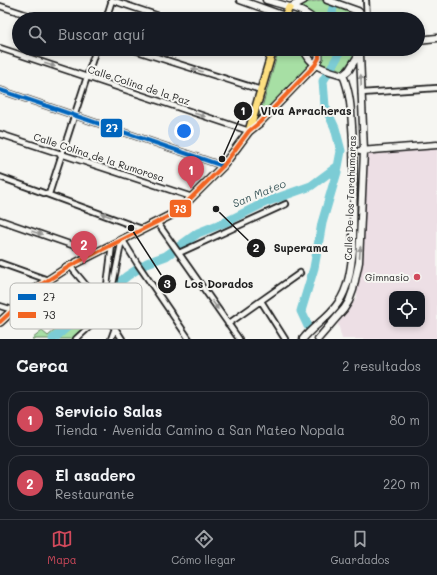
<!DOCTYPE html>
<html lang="es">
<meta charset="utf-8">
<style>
:root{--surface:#171b24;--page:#242831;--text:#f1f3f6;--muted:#9ea1a6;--line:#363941;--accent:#d1495b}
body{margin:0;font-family:Mali,sans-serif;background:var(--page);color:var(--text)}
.controls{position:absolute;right:12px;bottom:12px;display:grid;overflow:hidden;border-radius:8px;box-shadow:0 2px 6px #0003}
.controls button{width:36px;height:36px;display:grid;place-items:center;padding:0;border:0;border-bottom:1px solid var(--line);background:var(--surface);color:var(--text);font:20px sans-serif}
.you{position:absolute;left:184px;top:131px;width:14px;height:14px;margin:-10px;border:3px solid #fff;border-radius:50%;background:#1a73e8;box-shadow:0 0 0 6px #1a73e833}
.badge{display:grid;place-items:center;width:26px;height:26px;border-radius:50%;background:var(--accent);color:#fff;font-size:13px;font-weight:700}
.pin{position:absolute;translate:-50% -33px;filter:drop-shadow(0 1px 2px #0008)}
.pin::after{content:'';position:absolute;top:21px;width:14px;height:12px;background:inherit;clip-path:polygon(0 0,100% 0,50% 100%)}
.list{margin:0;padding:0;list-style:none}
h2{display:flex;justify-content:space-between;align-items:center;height:52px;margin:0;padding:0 16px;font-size:17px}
h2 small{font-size:13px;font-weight:400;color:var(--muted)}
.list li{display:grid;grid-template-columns:26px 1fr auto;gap:12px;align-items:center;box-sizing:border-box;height:56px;margin:0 8px 8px;padding:0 8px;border:1px solid var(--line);border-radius:12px}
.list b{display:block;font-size:15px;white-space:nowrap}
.list p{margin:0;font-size:13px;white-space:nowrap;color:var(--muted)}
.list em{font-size:13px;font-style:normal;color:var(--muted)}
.icon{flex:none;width:22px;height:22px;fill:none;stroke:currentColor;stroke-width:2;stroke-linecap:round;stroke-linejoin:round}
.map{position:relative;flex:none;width:437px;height:339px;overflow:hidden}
.search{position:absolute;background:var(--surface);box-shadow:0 2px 6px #0003;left:12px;right:12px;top:12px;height:44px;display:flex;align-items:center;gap:10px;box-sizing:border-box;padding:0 14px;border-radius:22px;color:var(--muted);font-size:15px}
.sheet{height:180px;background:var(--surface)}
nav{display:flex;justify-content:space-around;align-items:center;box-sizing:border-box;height:56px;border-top:1px solid var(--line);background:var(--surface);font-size:11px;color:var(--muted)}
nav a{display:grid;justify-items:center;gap:2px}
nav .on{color:var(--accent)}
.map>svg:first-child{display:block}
.built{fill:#eddfe5;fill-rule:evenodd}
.green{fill:#a7dfa4;stroke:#627e60}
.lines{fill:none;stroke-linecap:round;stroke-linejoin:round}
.river{stroke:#7cccd5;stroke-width:9}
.street-casing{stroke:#1c1c1c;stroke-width:8}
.secondary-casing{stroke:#1c1c1c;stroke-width:9}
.primary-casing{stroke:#1c1c1c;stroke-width:10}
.street{stroke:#f6f6f2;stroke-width:4.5}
.secondary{stroke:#f6f6f2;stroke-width:6}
.primary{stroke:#fddf80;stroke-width:7}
.bus-1-casing{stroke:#f6f6f2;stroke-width:7}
.bus-2-casing{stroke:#f6f6f2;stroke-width:7}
.bus-1{stroke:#0065bd;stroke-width:4}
.bus-2{stroke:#f26522;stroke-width:4}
.oneway{fill:#949492}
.poi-dot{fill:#d1495b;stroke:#f6f6f2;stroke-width:1.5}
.labels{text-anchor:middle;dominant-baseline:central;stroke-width:4;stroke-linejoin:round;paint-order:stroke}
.street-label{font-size:10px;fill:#1c1c1c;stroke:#f6f6f2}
.poi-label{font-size:10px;fill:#1c1c1c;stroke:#f6f6f2;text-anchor:end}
.water-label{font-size:11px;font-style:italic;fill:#3e5a5d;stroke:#f6f6f2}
.key{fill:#f6f6f2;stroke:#b5b5b2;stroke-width:1}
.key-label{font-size:11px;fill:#1c1c1c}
.leader{fill:none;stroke:#1c1c1c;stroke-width:1.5}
.callout-dot{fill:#1c1c1c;stroke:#f6f6f2;stroke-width:1.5}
.mark-label{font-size:12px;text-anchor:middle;font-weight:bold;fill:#fff}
.callout-label{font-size:11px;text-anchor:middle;font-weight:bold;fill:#1c1c1c;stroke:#f6f6f2;stroke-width:4;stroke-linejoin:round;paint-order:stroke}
.line-badge{stroke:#f6f6f2;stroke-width:1.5}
.badge-label{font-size:11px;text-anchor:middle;font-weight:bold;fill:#fff}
</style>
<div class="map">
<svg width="437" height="339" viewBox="0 0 437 339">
<rect width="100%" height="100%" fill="#f6f6f2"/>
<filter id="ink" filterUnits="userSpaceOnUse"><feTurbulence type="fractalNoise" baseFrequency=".025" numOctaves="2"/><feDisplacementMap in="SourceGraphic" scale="8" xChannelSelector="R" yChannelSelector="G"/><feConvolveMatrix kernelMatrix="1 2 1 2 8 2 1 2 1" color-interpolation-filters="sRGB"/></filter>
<g filter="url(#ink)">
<!-- built -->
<path class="built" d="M437 147V339H342L338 324 357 297 364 151ZM392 294H422V324H392Z"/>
<!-- green -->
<path class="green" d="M321 0 357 13 363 19H299L292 8 300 4Z
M279 49H301L304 57 310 66 258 121Z
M310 49H358L354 55 343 70C326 65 317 65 310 49Z
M70 294 81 306 89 299 93 303 105 295 102 315 77 339H32L42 331 48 336 62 324 58 318 65 311 58 303Z"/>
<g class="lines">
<!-- river -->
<path class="river" d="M334 19 332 11 336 0
M308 326 301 311 314 268 322 223 337 172 341 151 335 128 325 106 323 81 338 56 339 49
M53 339 127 276 147 263 166 256 198 233 228 221 266 202 311 186 338 166"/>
<defs>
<path id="street" d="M111 0 168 19
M366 0 367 19
M0 6 40 19
M106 19 112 0
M0 48 249 131
M131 49 261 90
M260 49 272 53
M0 90 223 166
M361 93 437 88
M0 134 192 197
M0 177 142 229
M49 194 96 49
M0 220 95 253
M157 222 239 339
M122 239 137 263 189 339
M179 253 286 204
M0 263 48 280
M70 266 90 290
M39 286 60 311
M261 301 285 339
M0 306 13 310
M102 315 115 328 122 339
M228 324 300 273
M76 339 102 315 104 310 112 245
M111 339 115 328 112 310 113 284 122 239"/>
<path id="secondary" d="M240 0 293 19
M266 0C279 4 304 9 313 19
M327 0 358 11 367 19
M289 8 304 0
M418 40 437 38
M304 49C310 67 326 70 343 75
M315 65 319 58V49
M343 75 349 70 362 49
M360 151 437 145
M303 339C313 326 329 317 338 303 349 288 351 267 353 249 353 208 355 167 352 126 351 109 350 92 343 75
M318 339 344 309 349 301 353 290 359 262 364 151 360 54"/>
<path id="primary" d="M283 19 289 8
M249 131 273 49
M0 322 39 286 70 266 171 215 179 210 223 166 249 131 259 123 315 65"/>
</defs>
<!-- street casing -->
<use href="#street" class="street-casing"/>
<!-- secondary casing -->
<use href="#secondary" class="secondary-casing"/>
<!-- primary casing -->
<use href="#primary" class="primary-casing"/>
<!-- street -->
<use href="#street" class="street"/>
<!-- secondary -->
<use href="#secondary" class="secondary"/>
<!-- primary -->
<use href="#primary" class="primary"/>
<defs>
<path id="bus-1" d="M0 90 223 166"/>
<path id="bus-2" d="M0 322 39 286 70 266 171 215 179 210 223 166 249 131 259 123 315 65 319 58V49"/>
</defs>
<!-- bus-1 casing -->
<use href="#bus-1" class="bus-1-casing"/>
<!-- bus-2 casing -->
<use href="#bus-2" class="bus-2-casing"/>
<!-- bus-1 -->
<use href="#bus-1" class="bus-1"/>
<!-- bus-2 -->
<use href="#bus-2" class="bus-2"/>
</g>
<!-- one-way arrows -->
<defs><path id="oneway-solid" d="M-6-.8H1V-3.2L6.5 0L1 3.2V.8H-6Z"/></defs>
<g class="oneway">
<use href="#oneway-solid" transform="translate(50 65) rotate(18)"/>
<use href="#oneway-solid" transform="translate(197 70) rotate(-162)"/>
<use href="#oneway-solid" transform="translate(361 80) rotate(-92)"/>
<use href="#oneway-solid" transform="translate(200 115) rotate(18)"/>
<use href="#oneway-solid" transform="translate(106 215) rotate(-159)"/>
<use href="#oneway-solid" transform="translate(37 233) rotate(19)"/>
<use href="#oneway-solid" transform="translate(360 252) rotate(-85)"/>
<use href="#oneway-solid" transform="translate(215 305) rotate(55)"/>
</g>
</g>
<!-- markers -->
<circle class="poi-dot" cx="417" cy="277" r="4"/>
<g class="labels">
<!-- street labels -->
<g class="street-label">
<text transform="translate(139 85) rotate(18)">Calle Colina de la Paz</text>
<text transform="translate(99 157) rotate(18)">Calle Colina de la Rumorosa</text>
<text transform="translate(350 198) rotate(-88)">Calle De los Tarahumaras</text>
</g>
<!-- poi labels -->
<g class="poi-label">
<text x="409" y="277">Gimnasio</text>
</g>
<!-- water labels -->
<g class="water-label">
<text transform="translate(259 193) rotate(-22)">San Mateo</text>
</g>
</g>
<!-- legend -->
<rect x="10" y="283" width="132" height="46" rx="6" class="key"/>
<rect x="18" y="294" width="18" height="6" fill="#0065bd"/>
<rect x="18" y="312" width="18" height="6" fill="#f26522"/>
<g class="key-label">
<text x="43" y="301">27</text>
<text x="43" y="319">73</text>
</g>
<!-- callouts -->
<path class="leader" d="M222 159L243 111M216 209L256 248M131 228L167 284"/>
<g class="callout-dot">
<circle cx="222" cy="159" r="4"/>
<circle cx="216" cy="209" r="4"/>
<circle cx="131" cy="228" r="4"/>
<circle cx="243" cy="111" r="10"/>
<circle cx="256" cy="248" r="10"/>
<circle cx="167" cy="284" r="10"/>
</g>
<g class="mark-label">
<text x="243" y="115">1</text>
<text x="256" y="252">2</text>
<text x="167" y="288">3</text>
</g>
<g class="callout-label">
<text x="306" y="115">Viva Arracheras</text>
<text x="301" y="252">Superama</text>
<text x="219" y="288">Los Dorados</text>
</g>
<g class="line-badge">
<rect x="100" y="118" width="23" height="20" rx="4" fill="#0065bd"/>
<rect x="169" y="199" width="23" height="19" rx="4" fill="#f26522"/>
</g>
<g class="badge-label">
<text x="112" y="132">27</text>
<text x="180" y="213">73</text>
</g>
</svg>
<div class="controls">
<button><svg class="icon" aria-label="locate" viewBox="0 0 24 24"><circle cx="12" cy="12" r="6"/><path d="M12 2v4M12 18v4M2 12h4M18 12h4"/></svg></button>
</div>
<div class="you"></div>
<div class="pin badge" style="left:191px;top:189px">1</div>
<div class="pin badge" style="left:84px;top:264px">2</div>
<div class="search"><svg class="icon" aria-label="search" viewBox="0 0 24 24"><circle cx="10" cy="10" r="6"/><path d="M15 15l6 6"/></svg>Buscar aquí</div>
</div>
<section class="sheet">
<h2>Cerca<small>2 resultados</small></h2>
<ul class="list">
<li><span class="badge">1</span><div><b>Servicio Salas</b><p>Tienda · Avenida Camino a San Mateo Nopala</p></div><em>80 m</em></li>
<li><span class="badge">2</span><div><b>El asadero</b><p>Restaurante</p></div><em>220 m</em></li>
</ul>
</section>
<nav>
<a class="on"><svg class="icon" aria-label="map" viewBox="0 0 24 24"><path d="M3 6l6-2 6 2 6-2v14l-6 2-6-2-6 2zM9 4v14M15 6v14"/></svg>Mapa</a>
<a><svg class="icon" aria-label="directions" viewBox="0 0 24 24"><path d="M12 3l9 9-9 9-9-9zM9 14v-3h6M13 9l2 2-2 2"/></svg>Cómo llegar</a>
<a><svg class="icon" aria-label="saved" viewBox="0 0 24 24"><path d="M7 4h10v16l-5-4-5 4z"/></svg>Guardados</a>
</nav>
